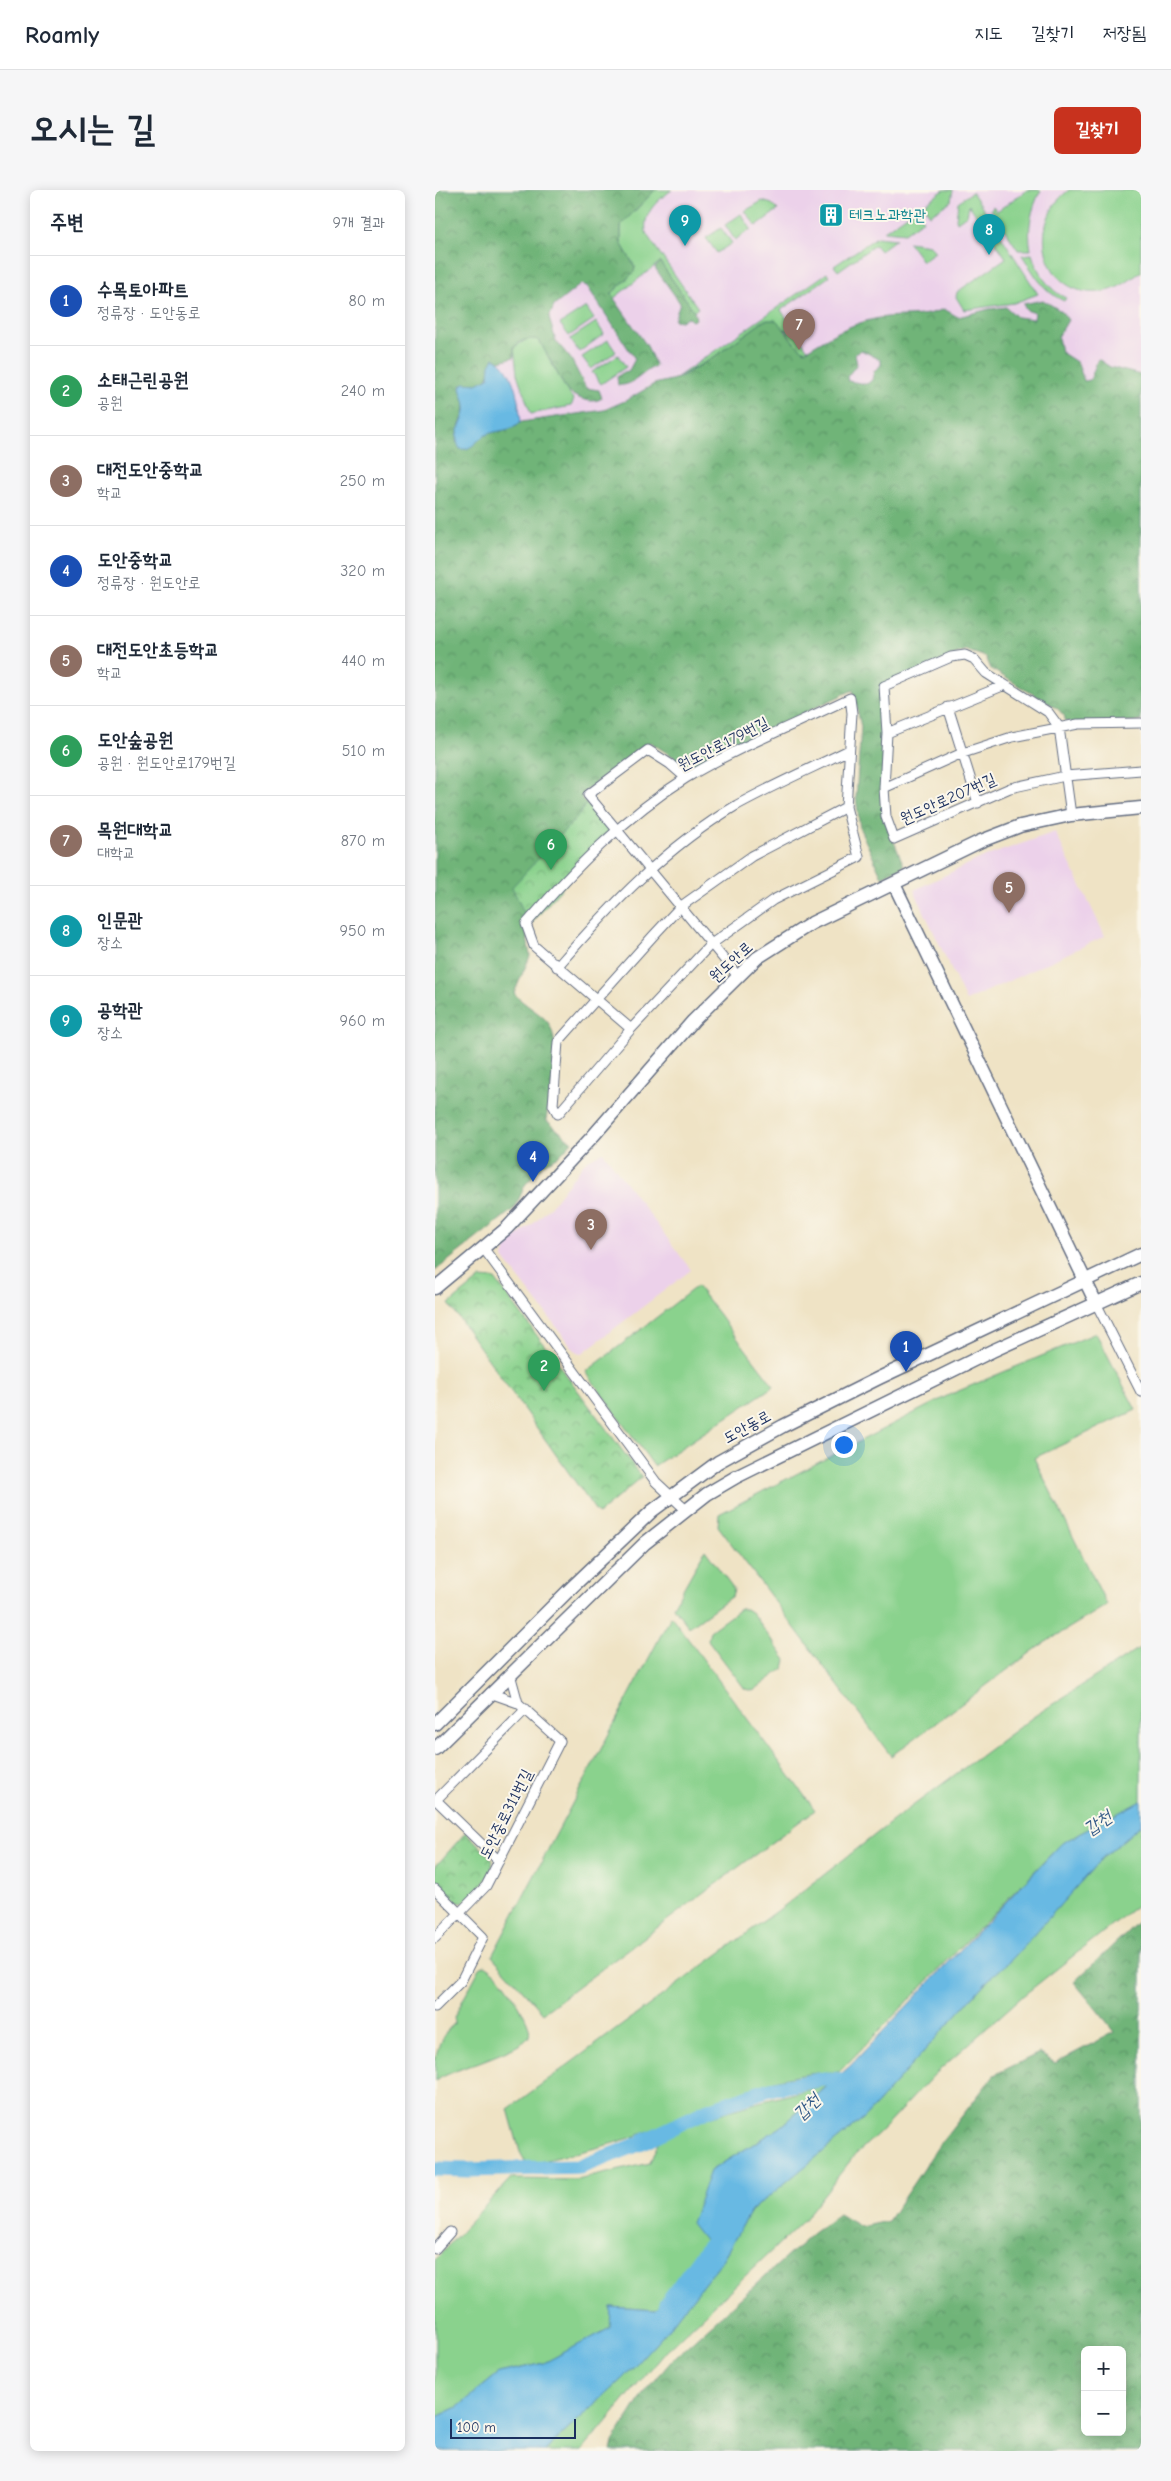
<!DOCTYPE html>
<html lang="ko">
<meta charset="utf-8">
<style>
:root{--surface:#fff;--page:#f6f6f7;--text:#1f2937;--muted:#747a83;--line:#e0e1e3;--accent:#c8321e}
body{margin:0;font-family:"Comic Neue","Poor Story",sans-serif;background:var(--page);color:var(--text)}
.controls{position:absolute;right:15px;bottom:15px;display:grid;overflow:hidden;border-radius:8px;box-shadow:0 2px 12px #0003}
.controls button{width:45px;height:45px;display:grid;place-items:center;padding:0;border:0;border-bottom:1px solid var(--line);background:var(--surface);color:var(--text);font:25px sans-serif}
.scale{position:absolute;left:15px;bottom:12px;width:126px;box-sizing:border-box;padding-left:5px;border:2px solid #1b2f5e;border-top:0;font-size:14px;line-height:18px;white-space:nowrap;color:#1b2f5e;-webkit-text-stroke:4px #fbf7ec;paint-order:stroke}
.you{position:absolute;left:408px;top:1254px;width:18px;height:18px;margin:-12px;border:4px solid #fff;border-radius:50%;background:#1a73e8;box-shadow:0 0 0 8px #1a73e833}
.badge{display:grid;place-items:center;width:32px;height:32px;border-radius:50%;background:var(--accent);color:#fff;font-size:16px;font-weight:700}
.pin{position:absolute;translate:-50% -41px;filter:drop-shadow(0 1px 2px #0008)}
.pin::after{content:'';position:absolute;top:26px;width:18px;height:15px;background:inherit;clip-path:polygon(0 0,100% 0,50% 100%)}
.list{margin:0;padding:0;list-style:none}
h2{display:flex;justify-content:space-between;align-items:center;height:65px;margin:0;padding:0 20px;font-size:21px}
h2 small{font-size:16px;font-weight:400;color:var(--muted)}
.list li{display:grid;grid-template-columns:32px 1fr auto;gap:15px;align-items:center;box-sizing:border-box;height:90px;padding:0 20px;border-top:1px solid var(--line)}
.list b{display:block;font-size:19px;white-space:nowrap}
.list p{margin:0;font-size:16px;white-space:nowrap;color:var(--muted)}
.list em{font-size:16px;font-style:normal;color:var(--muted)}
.map{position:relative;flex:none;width:706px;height:2261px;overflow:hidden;border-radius:8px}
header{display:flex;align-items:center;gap:30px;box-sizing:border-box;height:70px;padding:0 25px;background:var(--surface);border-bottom:1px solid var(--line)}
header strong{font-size:24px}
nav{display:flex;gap:28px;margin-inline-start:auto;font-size:18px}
.intro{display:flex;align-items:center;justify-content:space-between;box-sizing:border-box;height:120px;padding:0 30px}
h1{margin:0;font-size:35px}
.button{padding:12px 22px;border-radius:8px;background:var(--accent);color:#fff;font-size:18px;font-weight:700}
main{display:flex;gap:30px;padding:0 30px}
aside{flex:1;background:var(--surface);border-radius:8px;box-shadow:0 2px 12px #0003}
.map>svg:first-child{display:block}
.built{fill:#ecd1ea}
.green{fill:#8ad28d;stroke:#528076}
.forest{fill:url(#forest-crowns);stroke:#45726b;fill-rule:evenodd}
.park{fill:url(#park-crowns);stroke:#528076}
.water{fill:#68b9e3;stroke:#4274a0}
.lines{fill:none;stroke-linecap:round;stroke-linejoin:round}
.river{stroke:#68b9e3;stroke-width:15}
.street-casing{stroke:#656e82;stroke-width:11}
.secondary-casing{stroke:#656e82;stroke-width:15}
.street{stroke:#fff;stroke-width:9}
.secondary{stroke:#fff;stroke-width:12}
.labels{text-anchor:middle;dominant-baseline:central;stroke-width:4;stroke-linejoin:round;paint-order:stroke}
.culture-label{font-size:16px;fill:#0d838f;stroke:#fbf7ec;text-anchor:start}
.street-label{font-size:16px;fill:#1b2f5e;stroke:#fbf7ec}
.water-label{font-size:18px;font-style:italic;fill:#325886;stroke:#fbf7ec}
</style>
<header>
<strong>Roamly</strong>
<nav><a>지도</a><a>길찾기</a><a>저장됨</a></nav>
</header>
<div class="intro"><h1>오시는 길</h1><a class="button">길찾기</a></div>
<main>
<aside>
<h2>주변<small>9개 결과</small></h2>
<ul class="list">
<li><span class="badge" style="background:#1a4fb4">1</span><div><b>수목토아파트</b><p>정류장 · 도안동로</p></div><em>80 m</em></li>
<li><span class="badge" style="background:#2e9e5b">2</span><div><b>소태근린공원</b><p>공원</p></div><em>240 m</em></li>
<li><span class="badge" style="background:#8d6e63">3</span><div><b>대전도안중학교</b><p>학교</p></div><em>250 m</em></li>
<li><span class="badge" style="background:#1a4fb4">4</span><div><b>도안중학교</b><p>정류장 · 원도안로</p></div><em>320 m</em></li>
<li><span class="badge" style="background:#8d6e63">5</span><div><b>대전도안초등학교</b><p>학교</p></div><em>440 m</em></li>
<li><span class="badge" style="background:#2e9e5b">6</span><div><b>도안숲공원</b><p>공원 · 원도안로179번길</p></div><em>510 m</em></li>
<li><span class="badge" style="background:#8d6e63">7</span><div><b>목원대학교</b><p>대학교</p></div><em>870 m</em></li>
<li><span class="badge" style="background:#0f9aa8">8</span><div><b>인문관</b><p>장소</p></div><em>950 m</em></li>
<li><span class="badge" style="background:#0f9aa8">9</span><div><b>공학관</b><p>장소</p></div><em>960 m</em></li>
</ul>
</aside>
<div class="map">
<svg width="706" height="2261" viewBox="0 0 706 2261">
<defs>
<pattern id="forest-crowns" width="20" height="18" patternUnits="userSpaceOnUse" patternTransform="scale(1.25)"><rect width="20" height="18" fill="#6fb478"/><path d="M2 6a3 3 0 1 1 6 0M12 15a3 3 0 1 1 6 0" fill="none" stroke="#5a9366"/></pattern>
<pattern id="park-crowns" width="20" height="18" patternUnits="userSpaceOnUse" patternTransform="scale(1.25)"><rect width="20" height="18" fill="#8ad28d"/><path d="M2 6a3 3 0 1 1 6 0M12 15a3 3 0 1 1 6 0" fill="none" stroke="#70ab76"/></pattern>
</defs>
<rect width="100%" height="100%" fill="#fbf7ec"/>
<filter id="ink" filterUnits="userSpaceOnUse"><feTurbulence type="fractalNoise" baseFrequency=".02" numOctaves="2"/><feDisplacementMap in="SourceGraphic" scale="10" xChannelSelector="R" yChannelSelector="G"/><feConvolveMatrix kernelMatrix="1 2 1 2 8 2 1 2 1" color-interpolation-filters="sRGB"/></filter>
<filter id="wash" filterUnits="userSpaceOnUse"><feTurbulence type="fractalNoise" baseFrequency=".0096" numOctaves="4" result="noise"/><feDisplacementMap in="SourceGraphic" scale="20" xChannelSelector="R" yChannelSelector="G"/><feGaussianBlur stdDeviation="1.12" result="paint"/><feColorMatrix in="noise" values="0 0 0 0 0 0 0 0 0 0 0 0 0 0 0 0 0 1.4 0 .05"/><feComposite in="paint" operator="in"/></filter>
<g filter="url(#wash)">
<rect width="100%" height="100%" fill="#efe3c5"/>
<!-- built -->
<path class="built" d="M188 0H706V221L0 278V198Z
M620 642 670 746 531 811 479 700 546 668Z
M168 962 256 1080 146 1164 142 1163 68 1068 72 1053 99 1033 115 1017 150 972Z"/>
<!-- green -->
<path class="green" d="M220 0H237C221 11 206 25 212 45L263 118 259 121 225 72 178 109 176 104 199 82 200 77 186 53V35Z
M509 0H518L516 11 495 25 488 15Z
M592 0H606C596 19 592 39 596 60H583L556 19 558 16 562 21Z
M634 0H706V82C693 91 681 101 665 102 608 108 590 32 634 0Z
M537 2 558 32 551 39 534 15 532 25 522 32 521 29 523 12Z
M327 11 337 14 343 20 321 36 310 21Z
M481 19 488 30 470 43 449 41Z
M306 24 316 39 300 50 290 35Z
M286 38 297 53 282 63 271 48Z
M561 38 603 104 579 113 529 120 521 107 522 102 571 68 553 42Z
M442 47 461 49 445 61 440 55 403 81 399 76Z
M473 52 495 55 500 62 487 71Z
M597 64C602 81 614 101 631 108L629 111C608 102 598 82 587 65Z
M392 83 395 86 346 120 373 160 370 161 358 154 352 140 330 130 276 169 238 190Z
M151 117 159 129 134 146 125 134Z
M161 132 169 144 144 162 135 149Z
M94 148 104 150 132 201 139 210 136 216 96 224 82 184 79 157Z
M173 150 181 162 156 179 147 167Z
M183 165 191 177 166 194 157 182Z
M262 1096 339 1196 219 1276 151 1182Z
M661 1143 701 1220 599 1268 672 1415 606 1455 456 1566 283 1336 284 1324 514 1205Z
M270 1360 299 1399 297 1406 254 1437 238 1417Z
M305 1419H311L317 1423 351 1470 349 1478 318 1501 310 1499 273 1450 275 1441Z
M236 1426 380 1620 108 1823 57 1766Z
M706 1457V1611L627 1653 404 1882C328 1881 264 1924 195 1948 162 1959 126 1966 92 1975L85 1962 73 1919 353 1713 464 1626 598 1527Z
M706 1635V1712L589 1805 499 1885 448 1939 419 1966 367 2032 230 2162 147 2261H110L189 2187 234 2138 286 2072 316 2021 430 1927 551 1792 578 1768 666 1669Z
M50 1775C66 1784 76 1802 85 1817 88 1824 97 1838 94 1846 89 1860 17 1879 0 1891 0 1867 1 1849 20 1833L19 1827 45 1778Z
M393 1895 346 1937 275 1981 278 2061 221 2120 176 2117V2138L109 2173 64 2183 23 2217 0 2228V2070L75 1989 142 1990 215 1973 223 1952 257 1932 324 1912Z"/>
<!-- forest -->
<path class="forest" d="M0 0H220L186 35V53L200 77 199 82 176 104 212 156 221 176C208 181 198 197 183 195L182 187 187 183 193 182 200 169 152 96 146 94 119 116 114 128 121 151 136 169 151 198 164 200 167 208C157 215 141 208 132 201L104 150C93 148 88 149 79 157V167L65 171 59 168C55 180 55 196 38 195 33 194 32 193 26 195L25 198C26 203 30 207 30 213 31 227 21 238 21 252L30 259 50 244 82 236 86 232 169 220 192 210 219 194 244 188 276 169 330 130H341C354 142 355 152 370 161 396 145 414 134 444 128 468 124 486 129 509 119L523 127 554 119 571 117 582 127 599 129 600 123 591 120 588 114 608 110 626 121 633 130 623 147 626 162 643 173 649 191 655 190 663 169 675 177 706 185V531L636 534 629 530 630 527 623 519 556 479 551 467 530 460 448 497 449 627 469 676 447 687 425 639 421 607 426 537 418 500 283 563 255 580 247 579 240 568 215 552 152 599 146 608 177 639 176 644 90 734 95 766 79 803C88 815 108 824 114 834 127 856 115 905 111 930L137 952 124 966 109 974 90 995 80 1018 0 1081ZM426 160 446 170V175L439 181 437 190 432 194 413 191 412 187 422 174 420 164Z
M225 72 259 121 261 129 257 131 252 127 246 131 239 130 245 113 220 78Z
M706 1729V2261H176L178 2252 205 2208 239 2168 377 2044 404 2024 426 2037 453 2031 502 1958 559 1885 604 1863 620 1873 680 1842 639 1792ZM650 2160H687V2242H650Z"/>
<!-- park -->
<path class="park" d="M151 614 176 639 174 644 95 735 77 697 143 626Z
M46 1088 60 1089 207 1287 163 1324 14 1114Z
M31 1642 57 1669C61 1686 39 1702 28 1713L22 1712 0 1690V1677Z"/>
<!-- water -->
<path class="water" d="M59 168C79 177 84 212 86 232 78 241 63 240 53 244 42 248 38 261 25 259 16 243 28 236 30 221 31 212 27 206 25 198L29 193 42 194 54 188 55 175Z
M706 1611V1635L666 1669 578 1768 551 1792 430 1927 316 2021 286 2072 234 2138 189 2187 110 2261H0V2228L23 2217 64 2183 109 2173 175 2138 176 2117 221 2120 278 2061 256 2033 275 1981 346 1937 415 1876 627 1653Z"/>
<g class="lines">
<!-- river -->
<path class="river" d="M0 1979 34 1980 145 1977 199 1956 273 1920 335 1899 389 1889 408 1890 418 1895
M231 2114 286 2039"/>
</g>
</g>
<g filter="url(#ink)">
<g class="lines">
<defs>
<path id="street" d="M513 517 543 613
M452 543 570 495
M251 588 235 574 213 560 153 605 302 785
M449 598 525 564 577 547 643 534 706 533
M636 625 624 537 613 522 551 483 539 469 530 465 516 467 449 496 452 543 449 598 451 627 459 649 575 598 630 586 706 580
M122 777C176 715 231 657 302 615 338 595 377 578 414 560
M196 839 99 756 91 734C138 680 190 626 251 588 303 557 361 534 415 508L417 523 411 617 424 667 338 710 275 755 196 839 123 924 118 915 123 852 218 746 245 717 317 666 411 617
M49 1059 221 1292 251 1320
M661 1113 706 1202
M75 1484 83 1513
M1 1610 64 1671
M0 1611 91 1519
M0 1699 48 1747 26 1791 0 1817
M0 1748 51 1696 125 1551 83 1513 55 1503
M0 2059 15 2042"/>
<path id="secondary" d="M459 694 661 1113
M0 1098 72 1038 158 946 258 831 322 768 377 733 546 651 585 636 636 625 706 618
M0 1534 133 1401 217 1321 283 1272 348 1236 444 1188 706 1064
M0 1559 210 1353 272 1304 301 1287 557 1161 706 1093"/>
</defs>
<!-- street casing -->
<use href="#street" class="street-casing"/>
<!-- secondary casing -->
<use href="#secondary" class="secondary-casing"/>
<!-- street -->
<use href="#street" class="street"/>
<!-- secondary -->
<use href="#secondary" class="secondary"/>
</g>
</g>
<!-- icons -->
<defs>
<symbol id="building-square" viewBox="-11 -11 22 22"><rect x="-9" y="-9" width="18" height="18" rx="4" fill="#0f9aa8" stroke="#fbf7ec"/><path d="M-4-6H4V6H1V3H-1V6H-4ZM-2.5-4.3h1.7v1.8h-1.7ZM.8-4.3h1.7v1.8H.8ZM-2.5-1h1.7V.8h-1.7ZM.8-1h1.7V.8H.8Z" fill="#fff"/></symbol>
</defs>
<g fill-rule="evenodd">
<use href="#building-square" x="382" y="11" width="28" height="28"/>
</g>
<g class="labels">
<!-- culture labels -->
<g class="culture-label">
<text x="414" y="25">테크노과학관</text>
</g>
<!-- street labels -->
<g class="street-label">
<text transform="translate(288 554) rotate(-27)">원도안로179번길</text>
<text transform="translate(513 609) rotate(-24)">원도안로207번길</text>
<text transform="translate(296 772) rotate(-42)">원도안로</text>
<text transform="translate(312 1237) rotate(-29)">도안동로</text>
<text transform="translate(71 1624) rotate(-63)">도안중로311번길</text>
</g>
<!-- water labels -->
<g class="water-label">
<text transform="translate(663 1633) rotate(-34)">갑천</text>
<text transform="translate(372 1917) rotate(-44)">갑천</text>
</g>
</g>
</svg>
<div class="controls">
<button>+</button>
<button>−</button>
</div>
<div class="scale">100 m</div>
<div class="you"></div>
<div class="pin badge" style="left:471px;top:1182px;background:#1a4fb4">1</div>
<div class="pin badge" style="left:109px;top:1201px;background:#2e9e5b">2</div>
<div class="pin badge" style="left:156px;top:1060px;background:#8d6e63">3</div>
<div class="pin badge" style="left:98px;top:992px;background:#1a4fb4">4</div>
<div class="pin badge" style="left:574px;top:723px;background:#8d6e63">5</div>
<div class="pin badge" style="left:116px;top:680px;background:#2e9e5b">6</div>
<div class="pin badge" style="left:364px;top:160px;background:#8d6e63">7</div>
<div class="pin badge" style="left:554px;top:65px;background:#0f9aa8">8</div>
<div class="pin badge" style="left:250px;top:56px;background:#0f9aa8">9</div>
</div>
</main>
